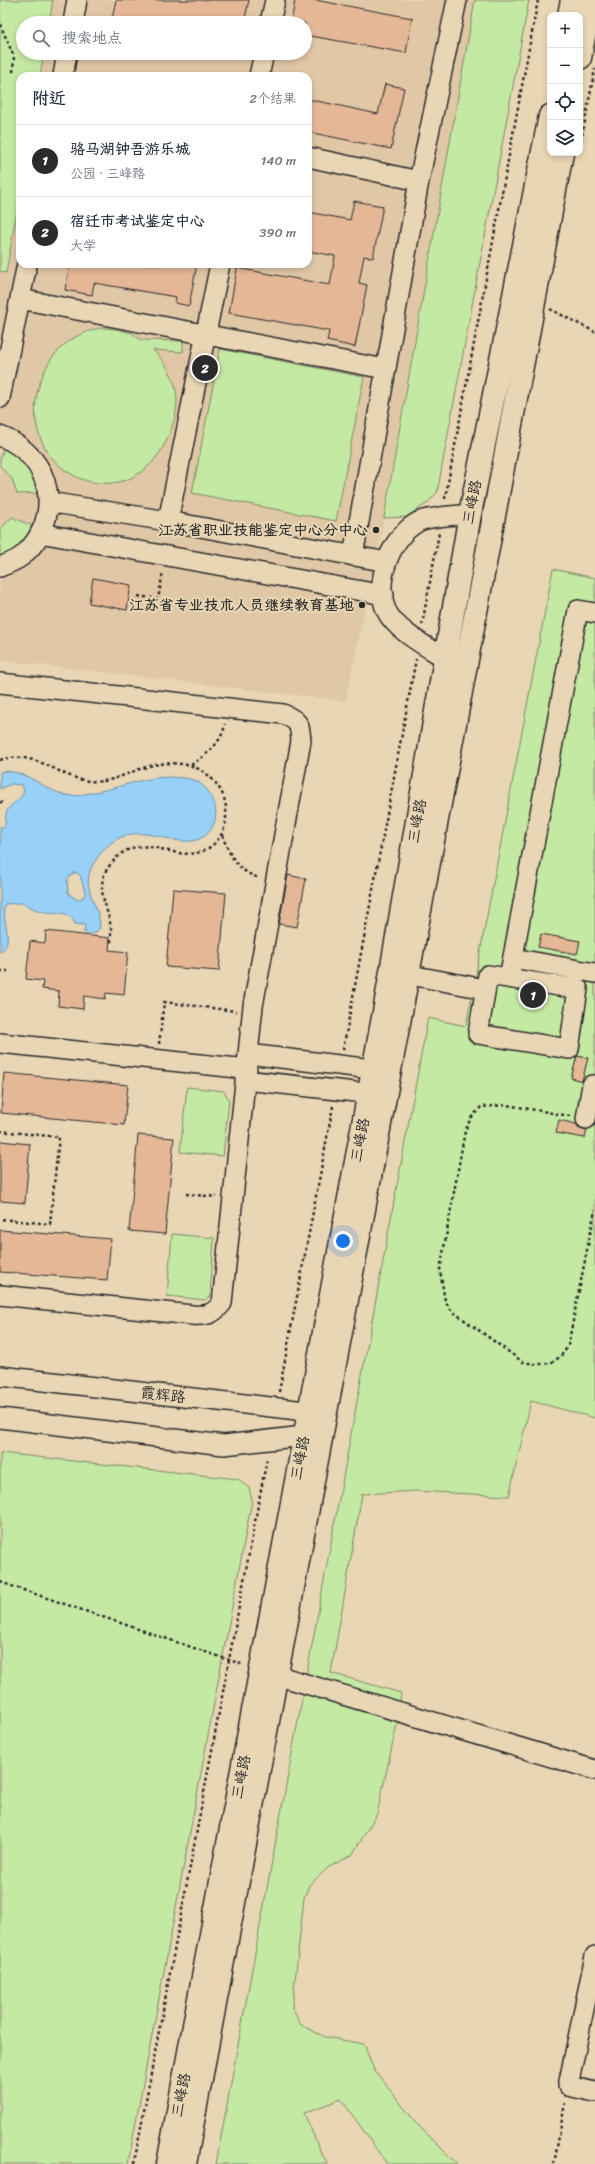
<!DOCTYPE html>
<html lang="zh">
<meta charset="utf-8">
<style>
:root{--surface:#fff;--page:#f6f6f7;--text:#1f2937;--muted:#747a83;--line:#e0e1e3;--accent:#2b2b2b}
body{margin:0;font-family:Sriracha,"LXGW WenKai TC",sans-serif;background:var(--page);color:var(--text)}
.controls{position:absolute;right:12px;top:12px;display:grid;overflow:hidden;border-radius:8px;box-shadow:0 2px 6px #0003}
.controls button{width:36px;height:36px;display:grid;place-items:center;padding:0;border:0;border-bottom:1px solid var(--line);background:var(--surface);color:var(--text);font:20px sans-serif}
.you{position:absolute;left:343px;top:1241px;width:14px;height:14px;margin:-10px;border:3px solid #fff;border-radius:50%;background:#1a73e8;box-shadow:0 0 0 6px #1a73e833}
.badge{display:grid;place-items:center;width:26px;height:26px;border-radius:50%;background:var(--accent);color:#fff;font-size:13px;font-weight:700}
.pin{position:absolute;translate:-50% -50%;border:2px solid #fff;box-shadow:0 1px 4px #0006}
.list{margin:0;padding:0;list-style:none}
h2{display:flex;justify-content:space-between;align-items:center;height:52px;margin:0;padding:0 16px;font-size:17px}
h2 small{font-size:13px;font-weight:400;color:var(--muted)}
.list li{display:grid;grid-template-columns:26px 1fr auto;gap:12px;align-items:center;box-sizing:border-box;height:72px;padding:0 16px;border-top:1px solid var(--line)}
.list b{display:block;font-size:15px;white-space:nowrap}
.list p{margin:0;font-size:13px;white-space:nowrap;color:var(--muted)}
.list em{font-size:13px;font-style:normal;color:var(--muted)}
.icon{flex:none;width:22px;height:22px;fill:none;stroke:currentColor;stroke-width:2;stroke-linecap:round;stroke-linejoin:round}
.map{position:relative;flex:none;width:595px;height:2164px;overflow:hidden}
.search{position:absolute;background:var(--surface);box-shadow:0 2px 6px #0003;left:16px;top:16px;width:296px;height:44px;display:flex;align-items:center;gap:10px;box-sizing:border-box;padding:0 14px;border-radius:22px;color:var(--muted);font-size:15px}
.panel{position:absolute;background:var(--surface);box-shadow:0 2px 6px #0003;left:16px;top:72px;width:296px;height:196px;border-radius:12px}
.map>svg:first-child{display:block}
.built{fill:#e0c7a6;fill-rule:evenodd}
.green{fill:#c4e9a3;stroke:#788a67}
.water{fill:#98d1f7;stroke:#6c8fa5;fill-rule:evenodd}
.building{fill:#e4b797;stroke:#2b2b2b}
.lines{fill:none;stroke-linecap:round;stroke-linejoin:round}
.minor-casing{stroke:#2b2b2b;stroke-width:22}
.major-casing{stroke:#2b2b2b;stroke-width:25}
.path{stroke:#2b2b2b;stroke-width:2.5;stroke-dasharray:3 3;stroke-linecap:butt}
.minor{stroke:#e9d6b4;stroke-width:19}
.major{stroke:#e9d6b4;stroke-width:22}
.poi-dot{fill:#2b2b2b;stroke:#e9d6b4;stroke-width:1.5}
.labels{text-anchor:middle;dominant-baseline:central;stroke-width:4;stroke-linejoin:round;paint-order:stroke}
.street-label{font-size:15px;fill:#2b2b2b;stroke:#e9d6b4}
.poi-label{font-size:15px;font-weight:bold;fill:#2b2b2b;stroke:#e9d6b4;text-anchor:end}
</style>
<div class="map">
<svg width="595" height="2164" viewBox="0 0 595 2164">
<rect width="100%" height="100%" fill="#e9d6b4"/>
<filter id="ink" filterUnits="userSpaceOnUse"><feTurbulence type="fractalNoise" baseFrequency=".025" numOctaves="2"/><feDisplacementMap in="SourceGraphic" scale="8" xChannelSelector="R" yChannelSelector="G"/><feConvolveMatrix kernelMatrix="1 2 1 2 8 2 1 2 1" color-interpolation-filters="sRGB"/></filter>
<g filter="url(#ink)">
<!-- built -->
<path class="built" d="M0 0H475L379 545 345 701 0 660ZM23 23H305V53H23ZM20 76H308V264H20Z"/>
<!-- green -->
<path class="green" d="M0 0H53L49 23H23V53H44L40 76H20V194L6 273 0 271Z
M475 0H529L437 493 426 504 406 517 384 518Z
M101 328 116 329 132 333 141 340 183 341V352L153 350C175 372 183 396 172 427 136 535 0 472 44 372 55 348 75 333 101 328Z
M220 349 364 377 336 521 192 493Z
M6 443 34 472 40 493 17 494 12 479 0 466V459Z
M12 517 34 527C25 540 15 552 0 556V530Z
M553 569 595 578V1418L531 1401 509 1496 416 1491 362 1494 331 1673 401 1693 397 1724 377 1814 352 1855 329 1867 309 1885 304 1898 292 2008 301 2025 325 2037 364 2044 374 2070 417 2124 457 2164H387L341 2099 304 2113 322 2155 328 2164H216L428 1018 466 1026Z
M187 1087 224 1091 229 1100 223 1156 180 1152Z
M172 1234 214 1238 210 1296 205 1300 167 1296Z
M0 1453 238 1479 249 1488 252 1500 128 2164H0Z"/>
<!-- water -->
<path class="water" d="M5 771C32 772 47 794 72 796 78 796 84 794 90 793 116 789 140 778 167 777 174 777 190 778 196 781 215 791 224 819 206 835 177 858 135 806 98 857 75 887 100 900 100 928L95 933 88 934 84 932 85 925 75 924C69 910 59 914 46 912 38 911 29 907 22 903L5 904C0 917 16 943 0 952V827H4C6 822 5 816 7 811 11 802 29 797 22 785L11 784 0 789V772ZM75 872 80 875 85 892 84 897 77 900 68 893 67 879Z"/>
<!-- building -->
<path class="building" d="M116 0H249L244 23H111Z
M295 0H315L412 18 406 53 305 35V23H291Z
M385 84 404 88 391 149 308 132V99L378 114Z
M354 201 383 206 373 258 364 256 359 283 367 285 355 347 327 341 329 331 229 313 237 268 330 285 335 256 308 251V212L350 220Z
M70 264H197L189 306 175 303 176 297 94 283 92 295 65 290Z
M93 578 131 585 127 610 89 603Z
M288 875 306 879 297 927 279 924Z
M173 889 226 893 219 971 166 967Z
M46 931 110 938 109 950 128 952 124 995 106 993 105 999 84 996 83 1009 58 1006 59 991 42 989 43 981 26 979 30 941 45 943Z
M541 934 580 941 577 954 538 947Z
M577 1056 588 1058 582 1081 571 1078Z
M4 1073 128 1085 124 1125 1 1113Z
M559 1120 576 1124 579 1128 587 1130 585 1138 556 1133Z
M138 1135 174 1138 165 1234 129 1231Z
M0 1141 30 1144 25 1203 0 1201Z
M0 1230 111 1239 107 1280 0 1272Z"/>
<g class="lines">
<defs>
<path id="minor" d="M73 23 77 0
M270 23 275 0
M63 76 67 53
M259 76 264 53
M308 157 419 181
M20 299 385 369
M0 398 27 264
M0 436C53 456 65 519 22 556 16 561 7 564 0 567
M48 502 168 521 387 562
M168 521 220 264
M40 533 384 595
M353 556 419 181 457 0
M445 658C427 647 395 630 386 610 374 580 391 537 418 522 426 517 458 515 470 514
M0 683 283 714C299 721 300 724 301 741L253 1006 222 1303C213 1315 206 1316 192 1315L0 1295
M513 958 595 973
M394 972 485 989
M488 975 578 989 569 1049 478 1034Z
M509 978 578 610 595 613
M0 1043 247 1069
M248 1054 388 1071
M245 1080 383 1095
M586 1119 592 1085H595
M0 1376 323 1413
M0 1418 224 1445 304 1436 318 1438
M276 1675 595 1770
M595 1956 568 2086 595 2092"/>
<path id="major" d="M569 15 572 0
M580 58 591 0
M168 2164 384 1012 470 514 550 116
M185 2164 562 153"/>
</defs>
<!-- minor casing -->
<use href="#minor" class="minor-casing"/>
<!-- major casing -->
<use href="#major" class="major-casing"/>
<!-- path -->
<path class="path" d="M0 24 14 57 13 73
M580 147 595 69
M550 309 595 332
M445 499 538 0
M138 596 158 599 163 572
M422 625 439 533
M0 760C43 748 63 786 103 781 118 779 130 772 143 768 166 760 197 761 213 780 223 791 227 802 226 816 226 830 219 843 205 850 172 866 142 824 110 865 93 886 108 906 111 928 111 933 111 938 111 943
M191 765C206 755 222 743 225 724
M0 803 3 801
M222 835C230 855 237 872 260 878
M0 971H8
M159 1044 164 1002 236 1011
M343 1050 416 659
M570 1116 507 1105 481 1107 471 1118 465 1131 440 1270 445 1301 452 1311 523 1362C544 1366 556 1366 568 1346L595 1210
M0 1131 59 1137 50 1224 0 1219
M186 1194 217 1197
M279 1392 333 1106
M0 1582 244 1665
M134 2164 267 1458
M554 2164 565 2103"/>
<!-- minor -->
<use href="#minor" class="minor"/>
<!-- major -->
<use href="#major" class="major"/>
</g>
</g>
<!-- markers -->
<g class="poi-dot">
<circle cx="376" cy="530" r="4"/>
<circle cx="362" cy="605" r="4"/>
</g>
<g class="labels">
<!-- street labels -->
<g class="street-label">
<text transform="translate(472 502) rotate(-79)">三峰路</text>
<text transform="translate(417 821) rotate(-80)">三峰路</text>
<text transform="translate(360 1140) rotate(-79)">三峰路</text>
<text transform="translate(163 1395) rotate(6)">霞辉路</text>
<text transform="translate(300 1458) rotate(-79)">三峰路</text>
<text transform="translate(241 1777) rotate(-79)">三峰路</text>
<text transform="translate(181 2095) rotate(-79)">三峰路</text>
</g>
<!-- poi labels -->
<g class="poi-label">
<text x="368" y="530">江苏省职业技能鉴定中心分中心</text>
<text x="354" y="605">江苏省专业技术人员继续教育基地</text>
</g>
</g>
</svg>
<div class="controls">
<button>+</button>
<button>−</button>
<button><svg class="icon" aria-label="locate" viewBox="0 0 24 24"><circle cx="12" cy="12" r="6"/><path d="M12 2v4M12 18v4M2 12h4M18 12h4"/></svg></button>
<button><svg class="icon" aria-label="layers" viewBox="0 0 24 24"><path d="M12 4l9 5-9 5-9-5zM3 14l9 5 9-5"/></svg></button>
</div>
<div class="you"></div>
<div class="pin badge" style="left:533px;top:995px">1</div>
<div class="pin badge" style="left:205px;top:368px">2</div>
<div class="search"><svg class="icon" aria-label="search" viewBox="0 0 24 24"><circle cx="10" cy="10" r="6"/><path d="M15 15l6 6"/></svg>搜索地点</div>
<section class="panel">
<h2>附近<small>2个结果</small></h2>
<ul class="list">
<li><span class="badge">1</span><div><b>骆马湖钟吾游乐城</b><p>公园 · 三峰路</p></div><em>140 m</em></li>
<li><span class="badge">2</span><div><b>宿迁市考试鉴定中心</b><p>大学</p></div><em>390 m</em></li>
</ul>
</section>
</div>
